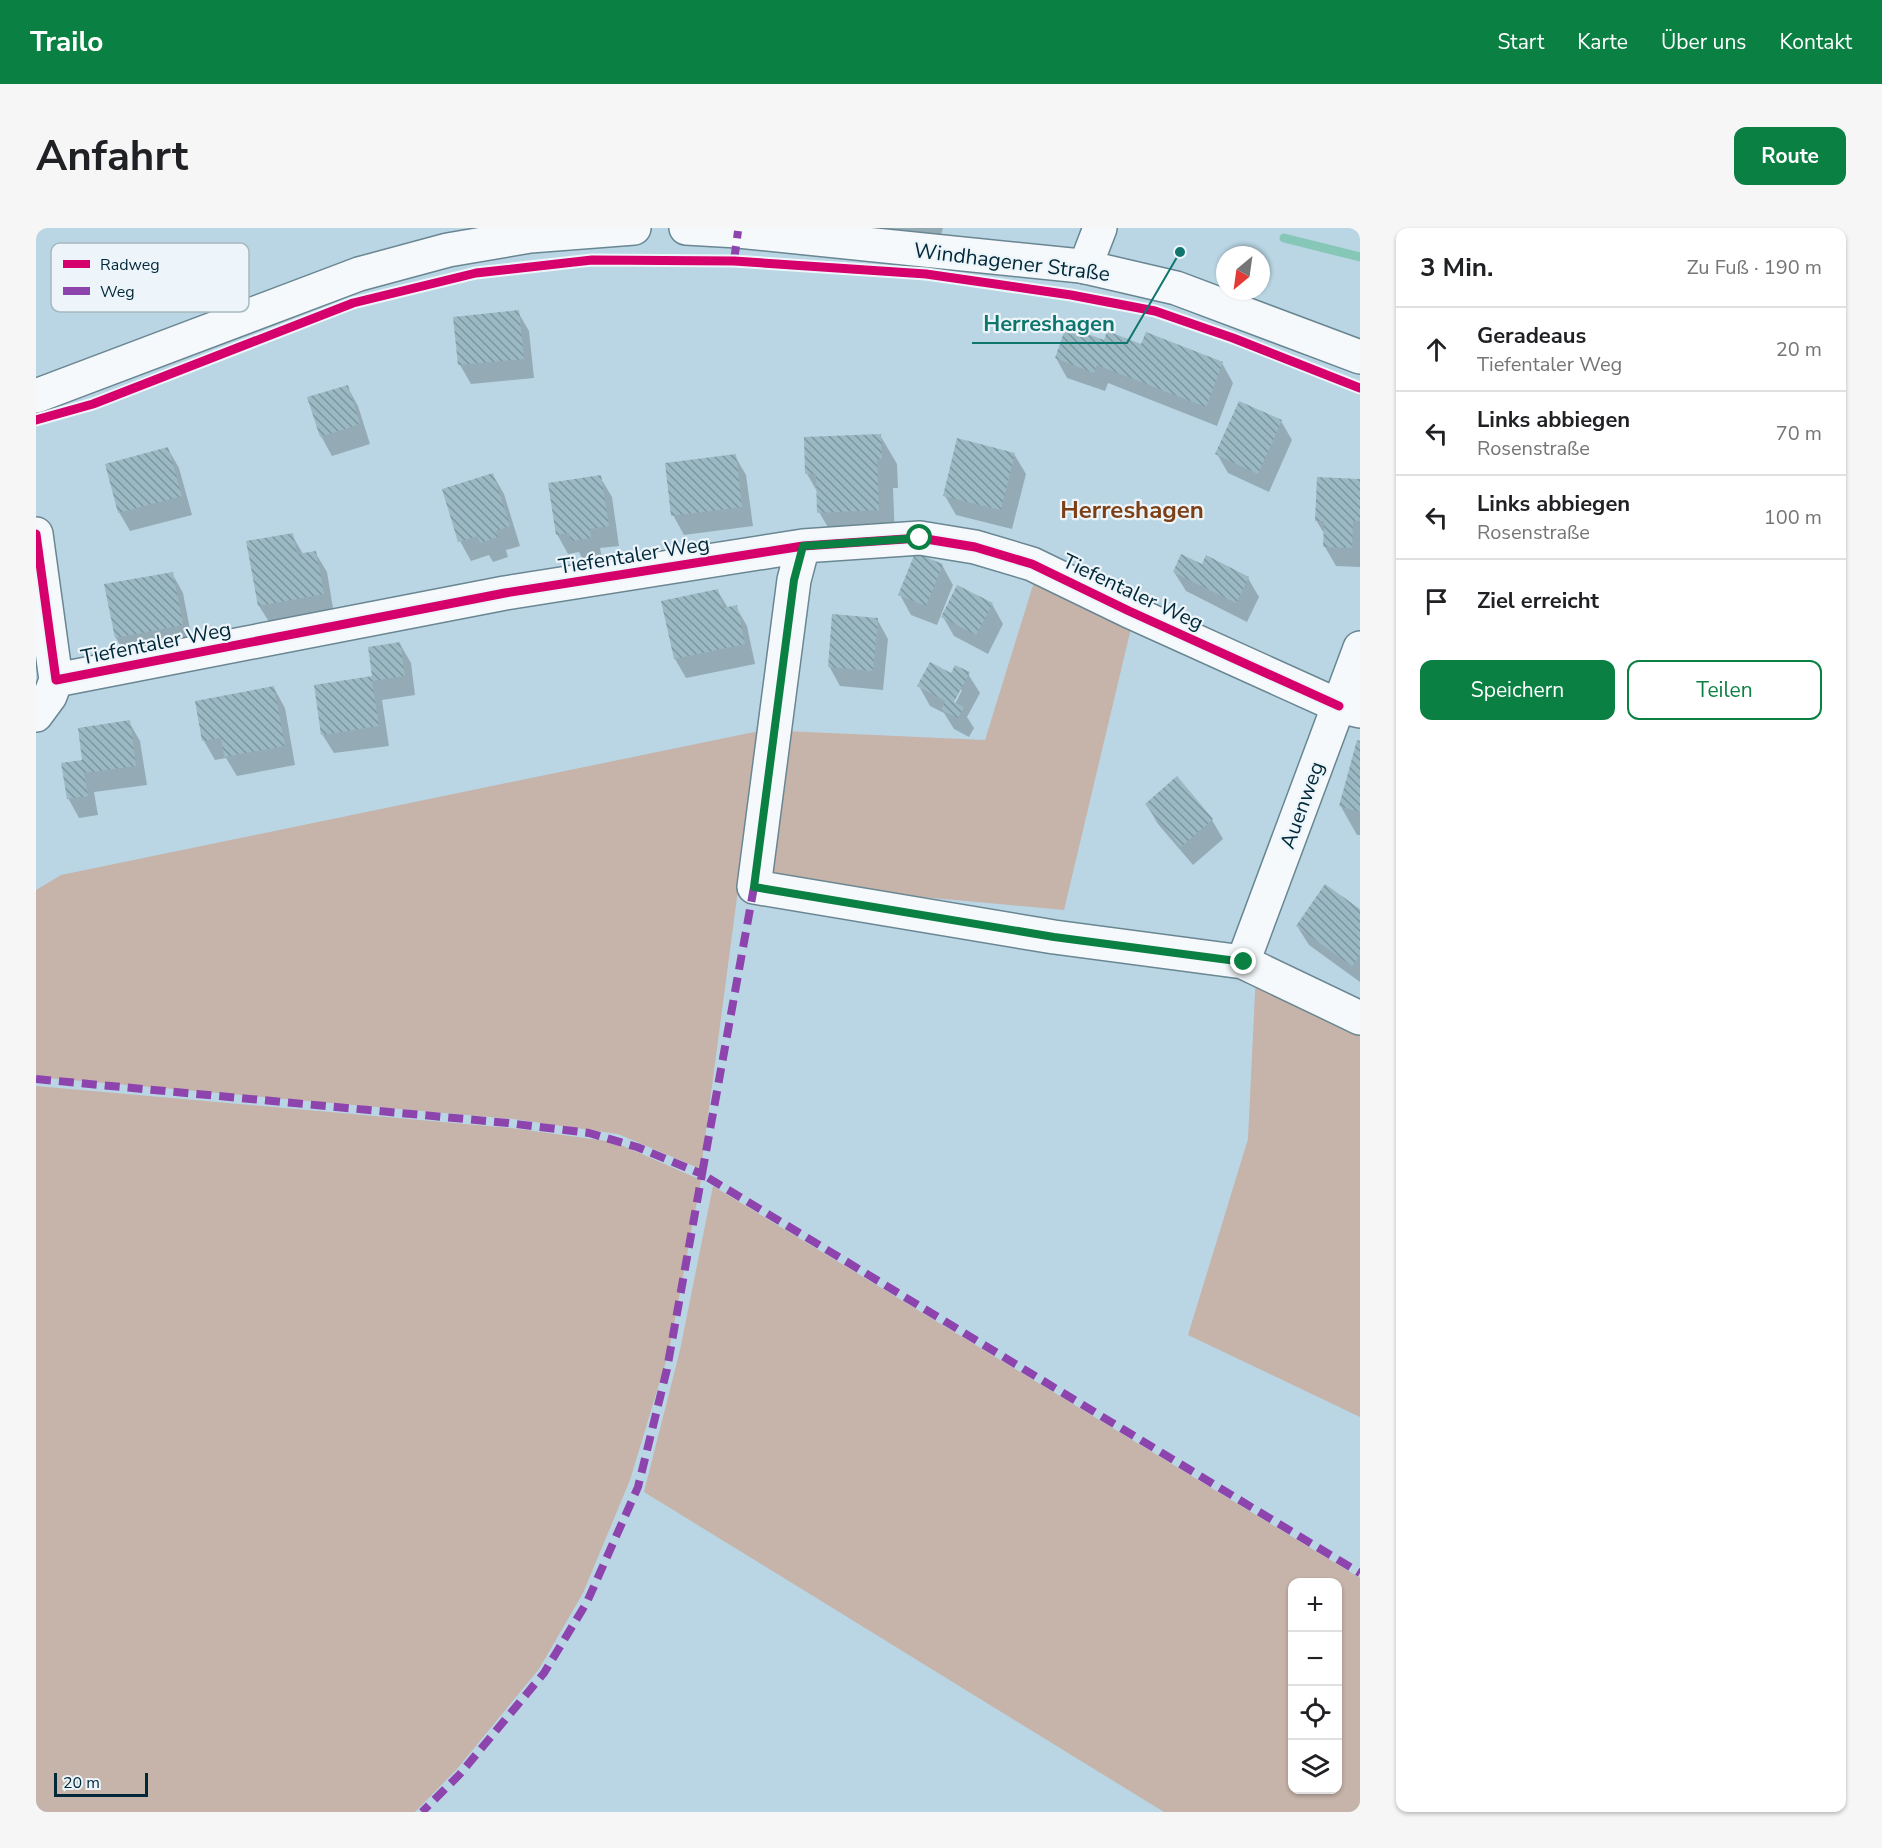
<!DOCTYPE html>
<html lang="de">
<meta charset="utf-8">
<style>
:root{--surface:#fff;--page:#f6f6f6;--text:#202124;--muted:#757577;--line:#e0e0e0;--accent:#0b8043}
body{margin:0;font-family:"Nunito Sans",sans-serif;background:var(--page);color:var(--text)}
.controls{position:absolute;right:18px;bottom:18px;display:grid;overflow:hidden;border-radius:12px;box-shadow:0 2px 4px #0004}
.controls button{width:54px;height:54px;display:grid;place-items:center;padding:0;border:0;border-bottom:2px solid var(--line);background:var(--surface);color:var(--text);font:30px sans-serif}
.compass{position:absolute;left:1180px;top:18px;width:54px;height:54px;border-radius:50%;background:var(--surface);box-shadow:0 2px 4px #0004;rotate:209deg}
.scale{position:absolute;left:18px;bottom:15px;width:94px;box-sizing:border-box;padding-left:6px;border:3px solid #002838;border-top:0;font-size:16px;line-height:21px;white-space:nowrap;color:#002838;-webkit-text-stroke:4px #edf5fa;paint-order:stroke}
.stop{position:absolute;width:18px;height:18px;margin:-14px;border:4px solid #0b8043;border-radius:50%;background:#fff}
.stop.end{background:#0b8043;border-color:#fff;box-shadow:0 2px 6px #0008}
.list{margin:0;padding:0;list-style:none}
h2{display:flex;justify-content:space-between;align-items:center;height:78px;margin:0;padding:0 24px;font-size:26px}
h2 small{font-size:20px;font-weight:400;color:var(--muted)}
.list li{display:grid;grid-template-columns:39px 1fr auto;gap:18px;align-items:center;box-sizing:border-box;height:84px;padding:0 24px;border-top:2px solid var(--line)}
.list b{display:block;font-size:22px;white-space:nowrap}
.list p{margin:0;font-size:20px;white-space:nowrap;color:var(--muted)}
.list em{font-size:20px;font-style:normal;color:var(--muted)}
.actions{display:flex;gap:12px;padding:18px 24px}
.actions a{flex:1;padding:14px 0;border:2px solid var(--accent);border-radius:12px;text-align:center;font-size:21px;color:var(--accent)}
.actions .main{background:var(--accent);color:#fff}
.icon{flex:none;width:33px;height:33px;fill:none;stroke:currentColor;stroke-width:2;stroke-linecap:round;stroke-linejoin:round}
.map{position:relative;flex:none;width:1324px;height:1584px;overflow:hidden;border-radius:12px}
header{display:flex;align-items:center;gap:36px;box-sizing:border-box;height:84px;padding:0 30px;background:var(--accent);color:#fff}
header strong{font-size:28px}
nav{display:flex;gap:33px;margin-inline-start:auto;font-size:21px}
.intro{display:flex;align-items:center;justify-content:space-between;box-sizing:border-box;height:144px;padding:0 36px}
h1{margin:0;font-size:42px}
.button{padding:15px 27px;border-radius:12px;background:var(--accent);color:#fff;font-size:21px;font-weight:700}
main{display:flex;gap:36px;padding:0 36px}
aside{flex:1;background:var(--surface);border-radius:12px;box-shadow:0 2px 4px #0004}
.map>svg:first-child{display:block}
.grass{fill:#c6b3a9;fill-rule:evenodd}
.shadow{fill:#0003;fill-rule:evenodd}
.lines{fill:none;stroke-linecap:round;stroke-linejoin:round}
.stream{stroke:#86c7b8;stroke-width:9}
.building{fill:url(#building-back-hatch)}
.minor-casing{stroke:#698692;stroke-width:36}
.major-casing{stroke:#698692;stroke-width:36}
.minor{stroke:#f5f9fb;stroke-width:33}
.major{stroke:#f5f9fb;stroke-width:33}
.quiet{stroke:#8e44ad;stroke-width:8;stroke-dasharray:15 8;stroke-linecap:butt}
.cycleway-casing{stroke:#edf5fa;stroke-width:13}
.cycleway{stroke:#d6006c;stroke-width:9}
.route{stroke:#0b8043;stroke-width:8}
.labels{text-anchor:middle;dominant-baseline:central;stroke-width:4.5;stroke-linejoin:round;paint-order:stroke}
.street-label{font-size:21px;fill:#002838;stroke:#edf5fa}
.quarter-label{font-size:24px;font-weight:bold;fill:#7c3f16;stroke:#edf5fa}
.key{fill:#edf5fa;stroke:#a6b8c0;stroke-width:1.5}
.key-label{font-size:16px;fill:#002838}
.leader{fill:none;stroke:#0f766e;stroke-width:2}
.callout-dot{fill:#0f766e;stroke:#edf5fa;stroke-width:2}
.callout-label{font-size:22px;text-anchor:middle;font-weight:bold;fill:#0f766e;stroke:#edf5fa;stroke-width:4.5;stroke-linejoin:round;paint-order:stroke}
</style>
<header>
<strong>Trailo</strong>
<nav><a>Start</a><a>Karte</a><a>Über uns</a><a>Kontakt</a></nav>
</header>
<div class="intro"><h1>Anfahrt</h1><a class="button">Route</a></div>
<main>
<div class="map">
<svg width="1324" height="1584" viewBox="0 0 1324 1584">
<defs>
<pattern id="building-back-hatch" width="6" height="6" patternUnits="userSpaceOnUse" patternTransform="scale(1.5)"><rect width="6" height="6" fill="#9bb9c3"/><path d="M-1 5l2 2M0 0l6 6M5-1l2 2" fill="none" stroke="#7c969f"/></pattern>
</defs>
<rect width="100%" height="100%" fill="#bad6e4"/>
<!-- grass -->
<path class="grass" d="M998 354 1096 396 1028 682 810 662 734 648 749 503 949 512Z
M723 503 665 941 582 906 477 891 0 849V662L25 647Z
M1220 744 1324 800V1189L1152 1107 1212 911Z
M0 858 475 900 578 914 665 952 633 1123 594 1252 547 1365 503 1441 421 1541 379 1584H0Z
M677 958 1324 1350V1584H1128L608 1264 644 1122ZM1256 1354H1302V1562H1256Z"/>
<!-- shadow -->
<path class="shadow" d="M807 0H907L903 13Z
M482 84 493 103 498 150 435 156 424 137 418 90Z
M1069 114 1106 118 1186 135 1197 155 1181 198 1072 155 1069 163 1031 150 1020 130Z
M311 158 322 178 334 216 296 228 285 208Z
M1245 193 1256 212 1233 264 1192 245 1181 226Z
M844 207 861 236 862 260H857L859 311 800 313 783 284 782 265 771 246 769 211Z
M132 221 143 240 156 287 94 303 83 284Z
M978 226 990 246 976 301 920 287 909 268Z
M699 228 710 247 717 298 648 307 637 287Z
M457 247 468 266 484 318 470 322 472 329 457 334 453 327 435 333 424 313Z
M564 249 576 269 583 318 564 320 566 330 547 332 543 324 532 326 521 306Z
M1282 251 1324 252V339L1300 338 1289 319V307L1280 292Z
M256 307 267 326 279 324 291 344 298 386 235 397 223 378Z
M906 337 917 357 901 397 875 387 864 367Z
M1167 338 1212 350 1223 369 1211 394 1150 363 1138 344Z
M136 345 147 365 157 417 91 429 80 410Z
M681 362 692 380 700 379 711 398 719 436 650 450 639 431 627 374Z
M956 376 967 396 952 426 918 408 907 389Z
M841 391 852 411 847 462 804 458 793 438Z
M364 416 375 435 379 467 346 472 353 518 298 525 286 506 338 450Z
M932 446 944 465 931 489 938 500 933 509 918 501 908 485 894 478 883 458 916 447ZM923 462H926L916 482 913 480Z
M238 460 249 480 259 537 201 548 190 530 179 532 168 513 161 474Z
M93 494 104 513 111 557 58 564 62 587 43 590 32 570 48 534Z
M1322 514H1324V607H1321L1304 577Z
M1141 551 1176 592 1187 611 1157 637 1122 596 1110 576Z
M1290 658 1324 683V754L1273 717 1261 698Z"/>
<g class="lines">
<!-- stream -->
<path class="stream" d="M1248 10 1324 29"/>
</g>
<!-- building -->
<path class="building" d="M483 82 488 131 422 137 417 89Z
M1030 98 1068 112 1071 103 1105 116 1110 104 1187 134 1170 179 1061 137 1058 145 1019 130Z
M312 157 324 196 284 209 271 169Z
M1203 173 1246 192 1222 246 1179 226Z
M845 206 846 231H841L843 282 781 285 780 246H769L768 209Z
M921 210 979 225 965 282 907 268Z
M132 219 146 268 82 285 69 236Z
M700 226 706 279 635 288 629 235Z
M457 245 474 298 460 303 462 309 444 315 442 308 422 314 406 261Z
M565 247 573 298 554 301 555 310 535 313 533 305 520 307 512 255Z
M1281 249 1324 251V293H1317L1316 320 1287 319 1288 293H1279Z
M257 305 261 326 280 323 288 366 222 378 210 313Z
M879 325 907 336 890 378 862 367Z
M1145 326 1166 336 1170 327 1213 349 1200 375 1137 344Z
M137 344 147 397 79 410 68 356Z
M921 357 957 375 940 407 905 389Z
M682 361 687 380 701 377 709 416 638 431 625 373Z
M796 386 842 390 837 443 792 439Z
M364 414 369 448 336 453 343 498 285 507 278 457 336 448 332 419Z
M894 434 915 445 919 437 934 444 918 474 928 479 922 490 905 482 909 473 881 458Z
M238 458 249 518 188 529 185 510 166 513 159 473Z
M94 492 100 538 48 545 52 568 31 571 25 535 46 532 42 500Z
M1321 512 1324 513V584L1303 578Z
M1141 548 1177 591 1145 619 1109 576Z
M1289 656 1324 681V727L1316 738 1260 698Z"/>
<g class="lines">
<defs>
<path id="minor" d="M1049 39 1064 0
M0 306 20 452 469 365 767 318 884 310 939 319 996 336 1093 383 1303 478 1324 483
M767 318 758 352 718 659 1018 709 1207 734 1324 790
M0 487 14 468 20 452
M1207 734 1324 420"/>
<path id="major" d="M650 0 702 3 1045 38 1140 60 1324 129
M0 168 323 46 412 22 494 8 598 0"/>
</defs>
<!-- minor casing -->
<use href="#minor" class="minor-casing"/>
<!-- major casing -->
<use href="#major" class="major-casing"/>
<!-- minor -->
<use href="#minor" class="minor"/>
<!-- major -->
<use href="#major" class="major"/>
<!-- quiet -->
<path class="quiet" d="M698 33 702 3
M718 659 666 946 1324 1345
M0 851 472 895 553 905 601 919 666 946 631 1141 602 1259 551 1374 508 1445 424 1546 386 1584"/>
<defs>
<path id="cycleway" d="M0 192 57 176 317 75 440 45 556 32 698 33 890 46 1035 67 1119 83 1197 110 1324 160
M0 306 20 452 469 365 767 318 884 310 939 319 996 336 1093 383 1303 478"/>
</defs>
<!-- cycleway casing -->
<use href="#cycleway" class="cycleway-casing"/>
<!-- cycleway -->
<use href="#cycleway" class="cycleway"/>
</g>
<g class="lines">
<!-- route -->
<path class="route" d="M884 310 767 318 758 352 718 659 1018 709 1208 734"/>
</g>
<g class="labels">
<!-- street labels -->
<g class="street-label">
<text transform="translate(976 34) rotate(7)">Windhagener Straße</text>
<text transform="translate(598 327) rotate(-9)">Tiefentaler Weg</text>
<text transform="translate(1097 364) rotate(25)">Tiefentaler Weg</text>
<text transform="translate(120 415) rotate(-11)">Tiefentaler Weg</text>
<text transform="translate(1266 577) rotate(-70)">Auenweg</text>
</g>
<!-- quarter labels -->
<g class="quarter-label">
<text x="1096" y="282">Herreshagen</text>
</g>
</g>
<!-- legend -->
<rect x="15" y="15" width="198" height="69" rx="9" class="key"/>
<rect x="27" y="32" width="27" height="8" fill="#d6006c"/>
<rect x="27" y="59" width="27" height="8" fill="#8e44ad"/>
<g class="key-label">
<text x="64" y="42">Radweg</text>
<text x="64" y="69">Weg</text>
</g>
<!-- callouts -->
<path class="leader" d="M1144 24L1091 115H936"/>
<circle class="callout-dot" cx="1144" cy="24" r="6"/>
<g class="callout-label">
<text x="1013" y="103">Herreshagen</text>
</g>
</svg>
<div class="controls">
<button>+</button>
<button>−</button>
<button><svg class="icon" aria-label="locate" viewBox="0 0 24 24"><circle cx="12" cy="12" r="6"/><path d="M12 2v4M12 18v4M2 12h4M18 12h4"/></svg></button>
<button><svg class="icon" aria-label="layers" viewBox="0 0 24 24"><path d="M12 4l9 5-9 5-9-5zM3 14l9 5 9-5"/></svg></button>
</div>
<svg class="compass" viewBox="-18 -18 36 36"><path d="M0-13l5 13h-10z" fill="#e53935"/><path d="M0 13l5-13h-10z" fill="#757577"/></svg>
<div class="scale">20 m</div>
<div class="stop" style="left:884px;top:310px"></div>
<div class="stop end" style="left:1208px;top:734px"></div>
</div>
<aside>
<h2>3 Min.<small>Zu Fuß · 190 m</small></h2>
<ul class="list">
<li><svg class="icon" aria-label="ahead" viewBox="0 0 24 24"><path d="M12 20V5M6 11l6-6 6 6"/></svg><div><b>Geradeaus</b><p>Tiefentaler Weg</p></div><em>20 m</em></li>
<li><svg class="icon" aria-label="left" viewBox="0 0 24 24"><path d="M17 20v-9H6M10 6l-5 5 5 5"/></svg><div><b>Links abbiegen</b><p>Rosenstraße</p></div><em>70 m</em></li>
<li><svg class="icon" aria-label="left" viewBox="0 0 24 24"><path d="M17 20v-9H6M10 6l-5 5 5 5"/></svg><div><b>Links abbiegen</b><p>Rosenstraße</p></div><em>100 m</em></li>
<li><svg class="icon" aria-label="arrive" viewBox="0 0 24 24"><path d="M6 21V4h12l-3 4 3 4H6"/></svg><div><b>Ziel erreicht</b></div></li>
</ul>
<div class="actions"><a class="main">Speichern</a><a>Teilen</a></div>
</aside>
</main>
